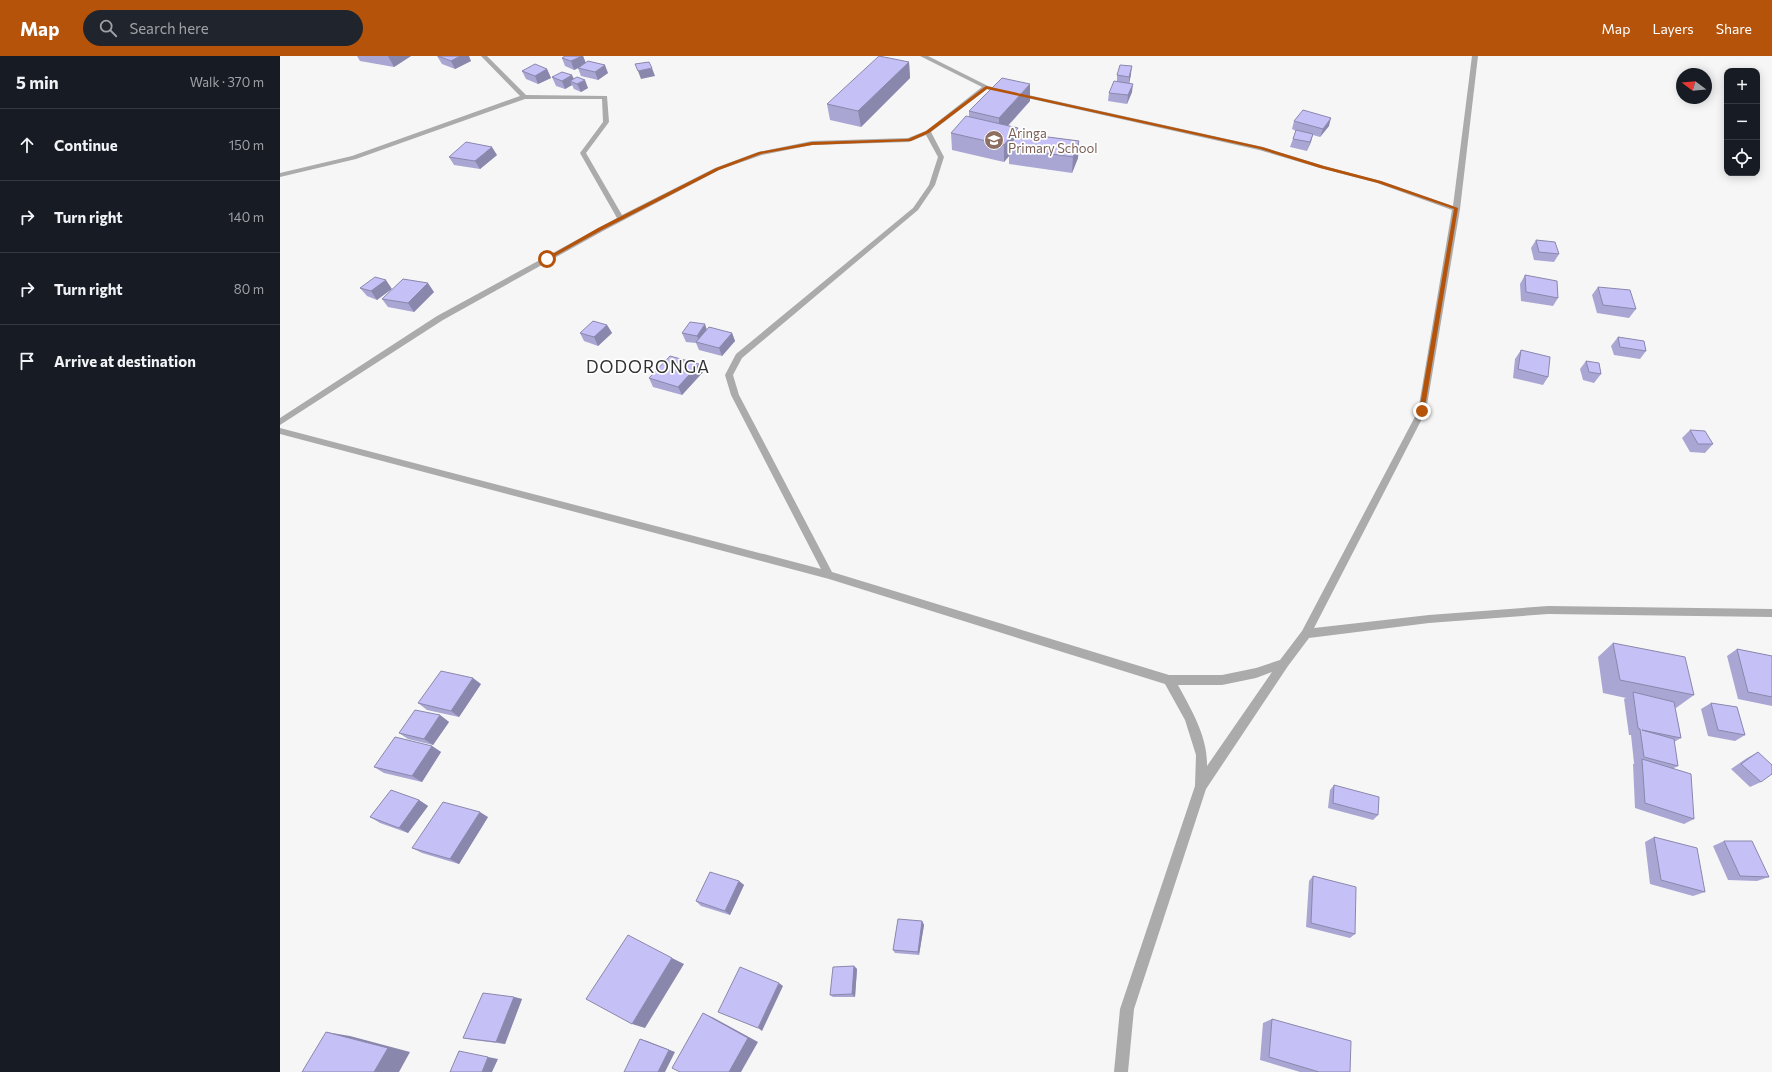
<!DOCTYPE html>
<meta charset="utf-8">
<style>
:root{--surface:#171b24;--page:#20242c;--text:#f1f3f6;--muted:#9ea1a6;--line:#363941;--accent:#b45309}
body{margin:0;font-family:Commissioner,sans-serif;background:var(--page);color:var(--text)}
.controls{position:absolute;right:12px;top:12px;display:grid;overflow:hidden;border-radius:8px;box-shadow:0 2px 10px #0003}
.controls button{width:36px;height:36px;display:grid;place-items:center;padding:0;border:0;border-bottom:1px solid var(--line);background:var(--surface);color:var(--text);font:20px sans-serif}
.compass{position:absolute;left:1396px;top:12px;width:36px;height:36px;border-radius:50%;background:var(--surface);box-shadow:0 2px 10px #0003;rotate:286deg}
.stop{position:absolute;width:12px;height:12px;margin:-9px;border:3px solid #b45309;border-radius:50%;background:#fff}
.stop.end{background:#b45309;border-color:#fff;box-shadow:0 1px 4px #0008}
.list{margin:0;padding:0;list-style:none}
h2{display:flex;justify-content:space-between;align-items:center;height:52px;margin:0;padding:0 16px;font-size:17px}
h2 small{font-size:13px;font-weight:400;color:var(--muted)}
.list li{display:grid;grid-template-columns:26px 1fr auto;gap:12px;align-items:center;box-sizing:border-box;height:72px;padding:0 16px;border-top:1px solid var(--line)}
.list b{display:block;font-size:15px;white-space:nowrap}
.list em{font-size:13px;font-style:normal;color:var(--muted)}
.icon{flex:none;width:22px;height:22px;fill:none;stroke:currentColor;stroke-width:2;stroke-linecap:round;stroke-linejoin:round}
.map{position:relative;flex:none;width:1492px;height:1016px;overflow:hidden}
header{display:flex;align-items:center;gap:24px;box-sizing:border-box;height:56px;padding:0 20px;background:var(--accent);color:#fff}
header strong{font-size:19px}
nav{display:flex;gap:22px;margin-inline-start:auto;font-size:14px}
.search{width:280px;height:36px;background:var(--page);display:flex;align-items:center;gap:10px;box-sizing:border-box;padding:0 14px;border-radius:22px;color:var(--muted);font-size:15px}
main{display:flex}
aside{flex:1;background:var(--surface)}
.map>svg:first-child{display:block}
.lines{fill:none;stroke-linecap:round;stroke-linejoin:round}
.minor{fill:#acabab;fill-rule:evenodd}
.wall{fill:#a9a6d4}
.shaded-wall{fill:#8a87ac}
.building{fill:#c5c1f6;stroke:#8a87ac}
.route{fill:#b45309}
.labels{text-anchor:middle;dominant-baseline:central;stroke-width:3.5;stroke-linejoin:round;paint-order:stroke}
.far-education-label{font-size:13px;fill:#785e54;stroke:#fff;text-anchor:start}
.quarter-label{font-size:17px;letter-spacing:1px;fill:#323233;stroke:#fff}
</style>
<header>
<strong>Map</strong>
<div class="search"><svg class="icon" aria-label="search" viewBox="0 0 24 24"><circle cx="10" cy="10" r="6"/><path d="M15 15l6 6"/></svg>Search here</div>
<nav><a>Map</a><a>Layers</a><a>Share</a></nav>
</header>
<main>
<aside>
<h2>5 min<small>Walk · 370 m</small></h2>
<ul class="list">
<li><svg class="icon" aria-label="ahead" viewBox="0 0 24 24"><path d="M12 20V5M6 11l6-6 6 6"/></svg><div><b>Continue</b></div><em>150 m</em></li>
<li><svg class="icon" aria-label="right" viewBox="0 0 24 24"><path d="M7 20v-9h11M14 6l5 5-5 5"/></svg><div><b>Turn right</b></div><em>140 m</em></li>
<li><svg class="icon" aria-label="right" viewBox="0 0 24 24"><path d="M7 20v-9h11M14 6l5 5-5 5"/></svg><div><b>Turn right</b></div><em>80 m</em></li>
<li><svg class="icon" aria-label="arrive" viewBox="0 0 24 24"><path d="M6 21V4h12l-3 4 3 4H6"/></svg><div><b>Arrive at destination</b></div></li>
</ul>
</aside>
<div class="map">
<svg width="1492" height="1016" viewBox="0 0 1492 1016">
<rect width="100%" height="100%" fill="#f6f6f7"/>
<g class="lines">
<!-- minor -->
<path class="minor" d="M201 0H207L246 39 327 40 329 66 306 97 342 159 435 112 478 96 532 85 628 82 646 75 702 31 640 0H648L708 30 983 91 1044 110 1101 125 1173 150 1192 0H1198L1180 153 1146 355 1034 572 1149 559 1268 550 1492 553V561L1268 558 1149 567 1029 582 1008 610 926 733 854 953 848 1016H834L840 953 915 730 916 699 905 664 885 628 549 523 0 378V372L541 513 451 339 445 319 456 298 633 152 649 129 658 101 646 79 629 86 532 89 482 99 439 114 323 175 163 264 0 369V362L157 260 337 162 300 97 323 66 322 43H245L76 103 0 121V117L72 100 240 40ZM707 33 979 94 1040 112 1097 127 1172 154 1138 355 1022 575 1000 604 976 612 942 619H889L552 516 459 339 453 319 462 302 638 154 655 129 664 101 651 76ZM992 616 927 710C928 681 911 653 898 629H942L976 622Z"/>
</g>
<!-- wall -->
<path class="wall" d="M77 0H131L114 11 80 5Z
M157 0 191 5 175 13 162 8Z
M285 0H303L306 7 328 17 318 24 301 20 298 12 300 11 294 14 285 10 282 2Z
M629 6 630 22 581 71 550 64 547 48Z
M267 13 271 22 258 28 246 23 242 15Z
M851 18 849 27 852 36 847 48 828 45 829 37 837 25V19Z
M272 21 294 23 308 32 301 36 294 33 292 29 285 33 276 30Z
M750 45 728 70 738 77 799 85 798 102 792 117 729 108V100L724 106 672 94 671 77 689 61V55Z
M1014 65 1049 70 1040 81 1033 79 1027 95 1010 91 1016 75 1012 73Z
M217 99 200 113 174 109 169 101Z
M1256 184 1279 198 1274 206 1254 204 1251 192Z
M1245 219 1278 242 1273 250 1241 245 1240 228Z
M106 224 97 244 87 240 80 232Z
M1318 231 1356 253 1349 262 1317 257 1312 239Z
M154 236 134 256 108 251 102 243Z
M327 269 332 277 318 290 304 285 300 277Z
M427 273 452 277 455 285 442 300 419 294 416 287 406 286 402 277Z
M1338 281 1366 295 1360 303 1334 299 1331 290Z
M1241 294 1268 321 1263 329 1233 322 1235 303Z
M1306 305 1321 318 1314 327 1303 324 1300 313Z
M419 308 423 316 402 339 373 331 369 322Z
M1410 374 1433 388 1425 397 1410 396 1402 382Z
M1333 587 1414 639 1396 652 1395 651 1401 682 1394 686 1398 710 1394 712 1414 763 1404 768 1355 752 1353 708 1355 707H1354L1351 679H1349L1344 643 1346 642 1323 637 1318 601Z
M1457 593 1492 600V650L1458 643 1447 600Z
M201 628 179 661 147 654 138 647Z
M1431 647 1465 679 1455 685 1428 680 1421 653Z
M160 659 169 666 153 689 128 683 119 677Z
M152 690 161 696 142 726 104 717 94 711Z
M1478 696 1481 726 1470 731 1451 713 1467 702Z
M1054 729 1098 759 1093 764 1048 752 1050 734Z
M139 744 148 750 128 777 100 767 90 761Z
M208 761 179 808 142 797 132 792Z
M1374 781 1425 836 1413 840 1370 828 1365 786Z
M1444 785 1489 821 1477 825 1448 824 1433 790Z
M1033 820 1075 878 1070 882 1026 871 1029 825Z
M459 825 464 829 450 859 421 850 416 845Z
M642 865 644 869 639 899 615 897 613 894Z
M574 910 577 913 575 941H553L550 939Z
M234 941 242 943 225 988 193 984 183 982Z
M992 963 1070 1016H1020L980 1004 983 967Z"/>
<!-- shaded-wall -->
<path class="shaded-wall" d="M108 0H131L114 11Z
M180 0H189L191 5 175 13 171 5Z
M302 0H303L306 8 294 14 291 5Z
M629 6 630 22 581 71 578 55Z
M325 9 328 17 318 24 315 16Z
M852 10 851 18 849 29V21Z
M372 12 375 20 361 23 358 15Z
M267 13 271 22 258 28 255 20Z
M292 19 296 27 290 25 292 29 285 33 282 25Z
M305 24 308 32 301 36 297 28Z
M750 28V45L719 79V62Z
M853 28 852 36 847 48 848 39Z
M1051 62 1049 70 1040 81 1043 73Z
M738 72V88L729 92V100L724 106V89Z
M1033 78 1031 86 1027 95 1030 86Z
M799 85 798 102 792 117 793 101Z
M212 91 217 99 200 113 195 105Z
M106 224 112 233 97 244 91 235Z
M148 227 154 236 134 256 128 247Z
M425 268 428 277 420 287 417 280Z
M327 269 332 277 318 290 314 281Z
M452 277 455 285 442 300 439 292Z
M419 308 423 316 402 339 398 331Z
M193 622 201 628 179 661 171 655Z
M160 659 169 666 153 689 144 683Z
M152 690 161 696 142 726 132 720Z
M139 744 148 750 128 777 119 772Z
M200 756 208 761 179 808 170 803Z
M459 825 464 829 450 859 445 855Z
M642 865 644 869 639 899 638 896Z
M392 902 404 908 365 972 352 968Z
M574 910 577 913 575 941 572 938Z
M499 927 503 930 482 975 478 972Z
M234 941 242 943 225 988 216 986Z
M423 957 434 962 478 986 461 1016H449Z
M46 976 70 980 130 996 119 1016H94Z
M360 983 367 985 395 996 385 1016H378Z
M208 1001 218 1003 212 1016H202Z"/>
<!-- building -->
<path class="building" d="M158 0H180L171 5Z
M285 0H302L291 5 282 2Z
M599 0 629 6 578 55 547 48Z
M308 5 325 9 315 16 298 12Z
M369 6 372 12 358 15 355 8Z
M255 8 267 13 255 20 242 15Z
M840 9 852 10 849 21 837 19Z
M282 16 292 19 282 25 272 21Z
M297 21 305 24 297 28 290 25Z
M722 22 750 28 719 62 689 55Z
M834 25 853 28 848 39 829 37Z
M1023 54 1051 62 1043 73 1014 65Z
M686 60 738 72 724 89 671 77Z
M1016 74 1033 78 1030 86 1013 83Z
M737 77 799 85 793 101 729 92Z
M186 86 212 91 195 105 169 101Z
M1256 184 1275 186 1279 198 1259 196Z
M1245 219 1277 225 1278 242 1246 236Z
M95 221 106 224 91 235 80 232Z
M123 223 148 227 128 247 102 243Z
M1318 231 1350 234 1356 253 1323 249Z
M313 265 327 269 314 281 300 277Z
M410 266 425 268 417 280 402 277Z
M429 271 452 277 439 292 416 286Z
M1338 281 1364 285 1366 295 1340 291Z
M1241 294 1270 301 1268 321 1238 313Z
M390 300 419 308 398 331 369 322Z
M1306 305 1319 307 1321 318 1309 316Z
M1410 374 1425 375 1433 388H1418Z
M1333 587 1405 601 1414 639 1340 624Z
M1457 593 1492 600V641L1468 636Z
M161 615 193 622 171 655 138 647Z
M1353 636 1394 646 1401 682 1362 674 1394 683 1398 710 1364 701 1360 673 1358 672Z
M1431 647 1457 651 1465 679 1438 674Z
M135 654 160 659 144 683 119 677Z
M115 681 152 690 132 720 94 711Z
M1478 696 1492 709V718L1481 726 1461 708Z
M1362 703 1411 718 1414 763 1365 747Z
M1054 729 1099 741 1098 759 1053 747Z
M111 734 139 744 119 772 90 761Z
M163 746 200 756 170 803 132 792Z
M1374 781 1417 792 1425 836 1381 824Z
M1444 785H1472L1489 821 1460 820Z
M430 816 459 825 445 855 416 845Z
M1033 820 1076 831 1075 878 1031 867Z
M618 863 642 865 638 896 613 894Z
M348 879 392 902 352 968 306 943Z
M574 910 572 938 550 939 553 911Z
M460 911 499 927 478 972 438 956Z
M203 937 234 941 216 986 183 982Z
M423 957 468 982 449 1016H400L392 1012Z
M992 963 1071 985 1070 1016H1039L989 1001Z
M46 976 108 992 94 1016H22Z
M360 983 389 994 378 1016H344Z
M179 995 208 1001 202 1016H170Z"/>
<!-- route -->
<path class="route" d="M706 30 982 91 1044 110 1101 125 1178 152 1144 357 1139 355 1174 153 1098 127 1040 112 980 93 707 33 649 77 631 85 532 89 481 98 439 114 322 174 268 204 264 203 318 172 436 112 479 96 532 86 628 83 646 75Z"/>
<!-- icons -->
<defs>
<symbol id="school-disc" viewBox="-11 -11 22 22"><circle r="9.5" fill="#8d6e63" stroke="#fff"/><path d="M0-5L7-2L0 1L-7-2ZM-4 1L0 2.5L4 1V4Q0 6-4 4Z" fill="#fff"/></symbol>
</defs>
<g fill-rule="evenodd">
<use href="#school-disc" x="703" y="73" width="22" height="22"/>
</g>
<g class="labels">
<!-- far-education labels -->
<g class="far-education-label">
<text x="728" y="77">Aringa<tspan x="728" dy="15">Primary School</tspan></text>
</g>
<!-- quarter labels -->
<g class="quarter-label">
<text x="368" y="310">DODORONGA</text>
</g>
</g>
</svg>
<div class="controls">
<button>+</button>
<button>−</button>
<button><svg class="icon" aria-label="locate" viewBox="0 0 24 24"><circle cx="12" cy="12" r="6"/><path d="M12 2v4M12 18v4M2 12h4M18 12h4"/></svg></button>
</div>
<svg class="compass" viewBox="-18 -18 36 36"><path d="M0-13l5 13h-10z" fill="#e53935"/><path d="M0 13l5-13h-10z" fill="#9ea1a6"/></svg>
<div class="stop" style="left:267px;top:203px"></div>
<div class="stop end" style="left:1142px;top:355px"></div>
</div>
</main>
